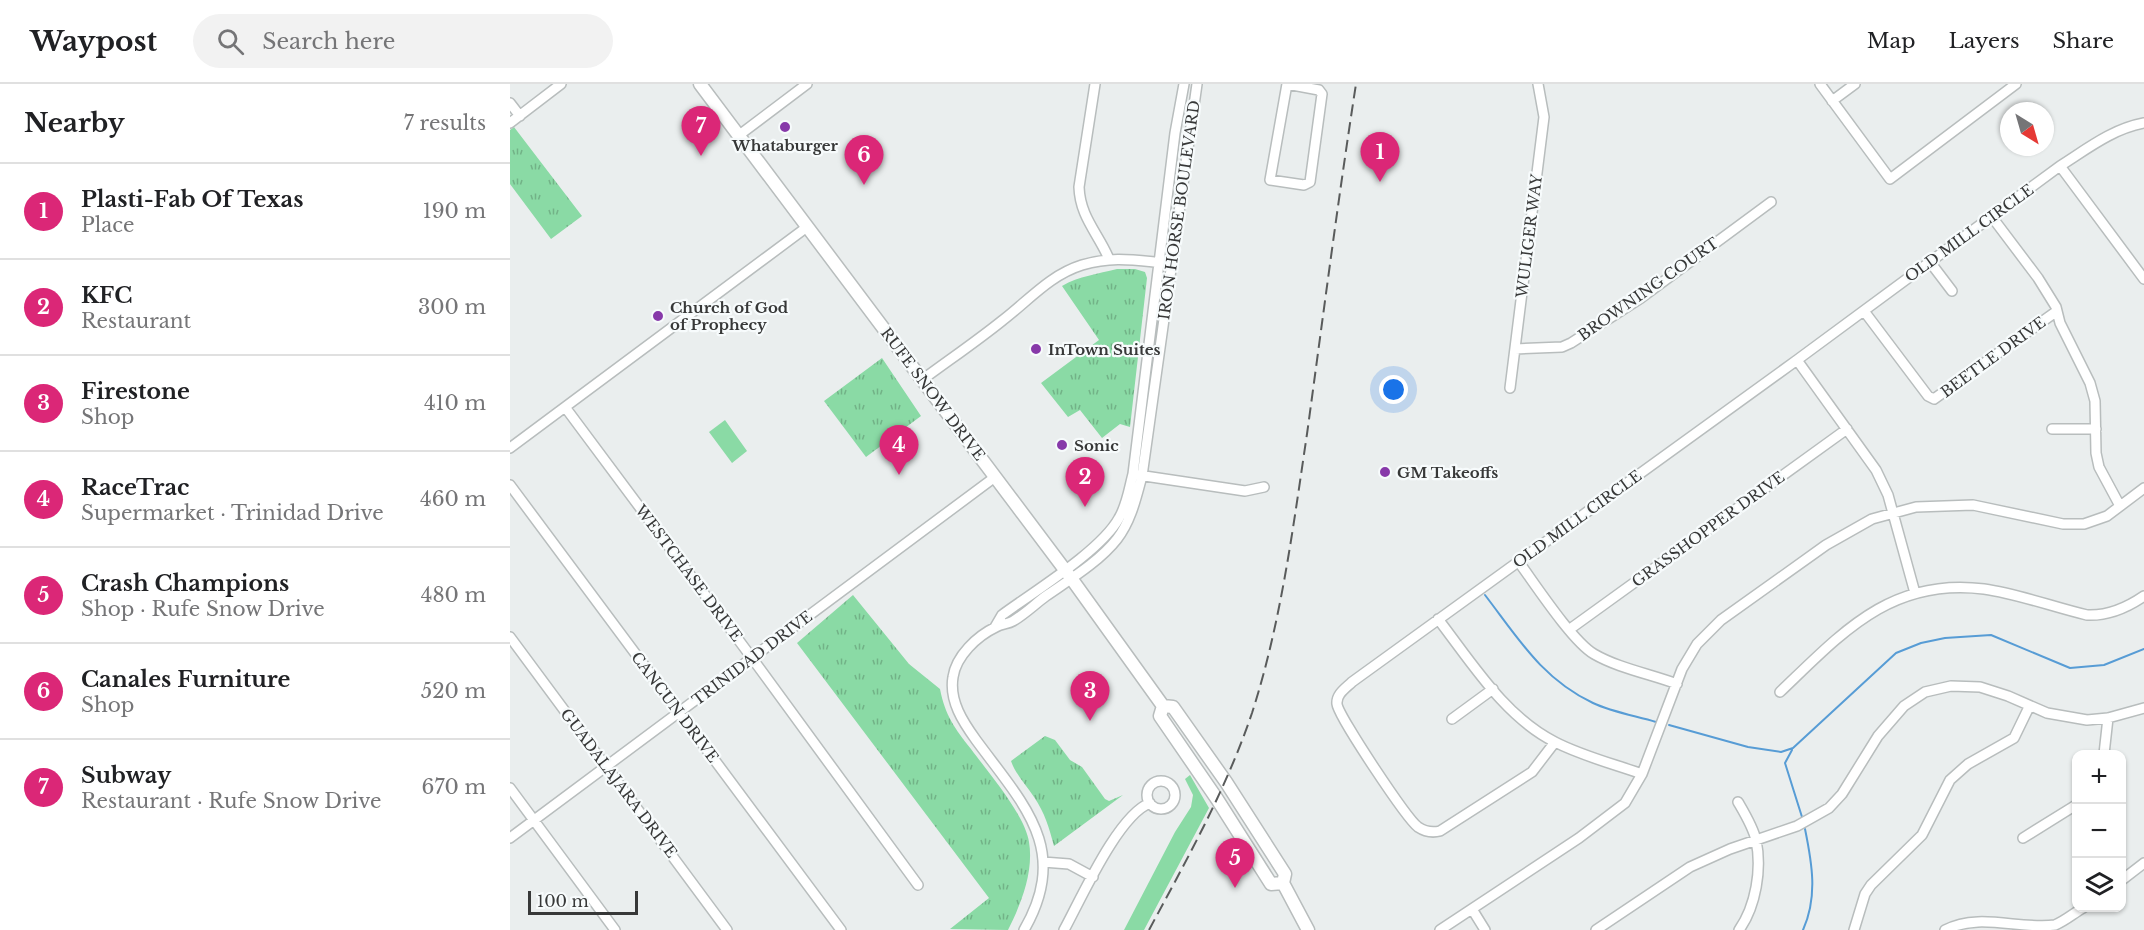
<!DOCTYPE html>
<meta charset="utf-8">
<style>
:root{--surface:#fff;--page:#f2f2f2;--text:#202124;--muted:#757577;--line:#e0e0e0;--accent:#db2777}
body{margin:0;font-family:"Libre Baskerville",serif;background:var(--page);color:var(--text)}
.controls{position:absolute;right:18px;bottom:18px;display:grid;overflow:hidden;border-radius:12px;box-shadow:0 2px 4px #0004}
.controls button{width:54px;height:54px;display:grid;place-items:center;padding:0;border:0;border-bottom:2px solid var(--line);background:var(--surface);color:var(--text);font:30px sans-serif}
.compass{position:absolute;left:1490px;top:18px;width:54px;height:54px;border-radius:50%;background:var(--surface);box-shadow:0 2px 4px #0004;rotate:143deg}
.scale{position:absolute;left:18px;bottom:15px;width:110px;box-sizing:border-box;padding-left:6px;border:3px solid #373838;border-top:0;font-size:16px;line-height:21px;white-space:nowrap;color:#373838;-webkit-text-stroke:4px #f7fbfc;paint-order:stroke}
.you{position:absolute;left:884px;top:306px;width:21px;height:21px;margin:-15px;border:4px solid #fff;border-radius:50%;background:#1a73e8;box-shadow:0 0 0 9px #1a73e833}
.badge{display:grid;place-items:center;width:39px;height:39px;border-radius:50%;background:var(--accent);color:#fff;font-size:20px;font-weight:700}
.pin{position:absolute;translate:-50% -50px;filter:drop-shadow(0 2px 3px #0008)}
.pin::after{content:'';position:absolute;top:32px;width:21px;height:18px;background:inherit;clip-path:polygon(0 0,100% 0,50% 100%)}
.list{margin:0;padding:0;list-style:none}
h2{display:flex;justify-content:space-between;align-items:center;height:78px;margin:0;padding:0 24px;font-size:26px}
h2 small{font-size:20px;font-weight:400;color:var(--muted)}
.list li{display:grid;grid-template-columns:39px 1fr auto;gap:18px;align-items:center;box-sizing:border-box;height:96px;padding:0 24px;border-top:2px solid var(--line)}
.list b{display:block;font-size:22px;white-space:nowrap}
.list p{margin:0;font-size:20px;white-space:nowrap;color:var(--muted)}
.list em{font-size:20px;font-style:normal;color:var(--muted)}
.icon{flex:none;width:33px;height:33px;fill:none;stroke:currentColor;stroke-width:2;stroke-linecap:round;stroke-linejoin:round}
.map{position:relative;flex:none;width:1634px;height:846px;overflow:hidden}
header{display:flex;align-items:center;gap:36px;box-sizing:border-box;height:84px;padding:0 30px;background:var(--surface);border-bottom:2px solid var(--line)}
header strong{font-size:28px}
nav{display:flex;gap:33px;margin-inline-start:auto;font-size:21px}
.search{width:420px;height:54px;background:var(--page);display:flex;align-items:center;gap:15px;box-sizing:border-box;padding:0 21px;border-radius:33px;color:var(--muted);font-size:22px}
main{display:flex}
aside{flex:1;background:var(--surface)}
.map>svg:first-child{display:block}
.grass{fill:url(#grass-tufts)}
.park{fill:#8adaa5}
.lines{fill:none;stroke-linecap:round;stroke-linejoin:round}
.stream{stroke:#579cd5;stroke-width:2}
.minor-casing{stroke:#b8bdbd;stroke-width:12}
.major-casing{stroke:#b8bdbd;stroke-width:15}
.minor{stroke:#fff;stroke-width:9}
.major{stroke:#fff;stroke-width:12}
.rail{stroke:#595b5b;stroke-width:2;stroke-dasharray:12 6;stroke-linecap:butt}
.poi-dot{fill:#8739a9;stroke:#f7fbfc;stroke-width:2}
.labels{text-anchor:middle;dominant-baseline:central;stroke-width:4.5;stroke-linejoin:round;paint-order:stroke}
.poi-label{font-size:15px;font-weight:bold;fill:#373838;stroke:#f7fbfc;text-anchor:start}
.street-label{font-size:15px;fill:#373838;stroke:#f7fbfc}
</style>
<header>
<strong>Waypost</strong>
<div class="search"><svg class="icon" aria-label="search" viewBox="0 0 24 24"><circle cx="10" cy="10" r="6"/><path d="M15 15l6 6"/></svg>Search here</div>
<nav><a>Map</a><a>Layers</a><a>Share</a></nav>
</header>
<main>
<aside>
<h2>Nearby<small>7 results</small></h2>
<ul class="list">
<li><span class="badge">1</span><div><b>Plasti-Fab Of Texas</b><p>Place</p></div><em>190 m</em></li>
<li><span class="badge">2</span><div><b>KFC</b><p>Restaurant</p></div><em>300 m</em></li>
<li><span class="badge">3</span><div><b>Firestone</b><p>Shop</p></div><em>410 m</em></li>
<li><span class="badge">4</span><div><b>RaceTrac</b><p>Supermarket · Trinidad Drive</p></div><em>460 m</em></li>
<li><span class="badge">5</span><div><b>Crash Champions</b><p>Shop · Rufe Snow Drive</p></div><em>480 m</em></li>
<li><span class="badge">6</span><div><b>Canales Furniture</b><p>Shop</p></div><em>520 m</em></li>
<li><span class="badge">7</span><div><b>Subway</b><p>Restaurant · Rufe Snow Drive</p></div><em>670 m</em></li>
</ul>
</aside>
<div class="map">
<svg width="1634" height="846" viewBox="0 0 1634 846">
<defs>
<pattern id="grass-tufts" width="24" height="20" patternUnits="userSpaceOnUse" patternTransform="scale(1.5)"><rect width="24" height="20" fill="#8adaa5"/><path d="M3 7l-1-3M5 7V3M7 7l1-3M15 17l-1-3M17 17v-4M19 17l1-3" fill="none" stroke="#72b287"/></pattern>
</defs>
<rect width="100%" height="100%" fill="#eaeeee"/>
<!-- grass -->
<path class="grass" d="M4 43 72 132 41 155 0 100V46Z
M607 185H625L635 188 637 194 620 343 610 340 592 354 570 326 558 333 531 299 589 256 552 202C569 192 588 190 607 185Z
M372 274 411 332 356 373 314 317Z
M343 511 399 580 430 605C435 631 445 645 461 665 478 688 515 731 519 758 524 788 511 820 498 846L440 845 479 814 287 559Z
M535 652 545 656 560 676 572 683 595 715 599 717 613 711 544 762C539 744 535 729 524 713 516 701 506 691 501 677Z"/>
<!-- park -->
<path class="park" d="M215 336 237 367 222 379 199 348Z
M680 691 699 724 634 846H614L665 748 681 723 683 711 675 695Z"/>
<g class="lines">
<!-- stream -->
<path class="stream" d="M975 511C1008 554 1032 595 1083 619 1102 628 1126 632 1146 638
M1159 641 1238 663 1271 668 1283 664 1386 569 1411 559 1435 554 1481 551 1560 584 1594 581 1634 565
M1282 666 1275 679 1292 733
M1293 846C1308 813 1302 779 1295 745"/>
<defs>
<path id="minor" d="M585 0 569 103C570 133 588 149 599 175
M777 0 809 6 812 10 800 98 794 101 760 96Z
M1310 0 1380 95 1506 0
M1322 17 1345 0
M0 19 10 32
M0 39 51 0
M228 52 297 0
M1550 82 1634 195
M1482 133 1528 194 1546 223 1550 239 1580 299 1585 317 1586 369 1589 383 1610 422
M1420 178 1442 207
M1354 227 1418 312 1424 315 1547 227
M1005 265 1052 263 1061 259 1131 214 1261 118
M1287 276 1366 386 1378 411 1405 509
M412 296C439 276 467 257 493 236 519 216 540 191 572 181 603 172 623 176 654 179
M1000 304 1034 33 1028 0
M55 323 242 574 408 801
M1542 345H1586
M0 364 297 143
M628 391 735 407 754 403
M0 401 331 846
M1008 477C1025 500 1062 557 1084 570 1108 584 1140 590 1167 600
M928 535C962 579 995 633 1045 658 1072 672 1104 680 1132 690
M485 543 492 531C523 508 591 467 609 434 617 421 619 405 623 390L665 49 674 0
M1060 545 1337 345
M0 553 217 846
M1270 608C1331 550 1380 493 1474 505 1509 510 1543 523 1577 531 1597 532 1618 523 1634 512
M942 635 983 605
M1045 658 1022 688 930 747C922 749 914 747 908 743 897 735 828 632 827 620 826 610 836 604 842 598L1287 276 1550 82C1577 65 1602 45 1634 39
M1594 670 1598 634
M637 711a14 14 0 1 1 28 0a14 14 0 1 1-28 0Z
M0 704 105 846
M1228 718C1235 730 1243 743 1246 756 1252 785 1246 822 1229 846
M0 754 485 393
M1513 754 1566 721
M533 778 559 780 583 793
M1612 796 1634 779
M962 825 975 846
M514 846C561 765 513 720 466 656 453 638 439 617 443 593 446 572 467 552 486 543 491 540 498 540 503 537 515 530 525 520 536 512 559 496 590 477 607 455 621 437 626 414 632 392L687 0
M554 846C571 815 608 731 640 719
M930 846 1069 754 1115 719 1132 690 1172 585 1187 560 1211 536 1316 461 1362 435 1406 423 1463 421 1553 440H1574L1597 432 1634 404
M1086 846 1180 783 1220 765 1287 742 1319 724 1332 710 1368 652 1394 622 1415 608 1441 602 1470 603 1498 612 1537 629 1577 636 1598 634 1634 624
M1344 846 1355 810 1361 801 1412 751 1440 696 1458 680 1504 654 1519 623
M1435 846C1470 828 1509 846 1545 841 1555 837 1564 829 1573 824"/>
<path id="major" d="M190 0 561 494 653 622
M653 622 663 623 716 698 775 790 773 799 798 846
M653 622 650 632 707 715 761 800 773 799"/>
</defs>
<!-- minor casing -->
<use href="#minor" class="minor-casing"/>
<!-- major casing -->
<use href="#major" class="major-casing"/>
<!-- minor -->
<use href="#minor" class="minor"/>
<!-- major -->
<use href="#major" class="major"/>
<!-- rail -->
<path class="rail" d="M639 846C677 775 716 706 742 629 771 539 783 444 797 350 813 233 828 116 846 0"/>
</g>
<!-- markers -->
<g class="poi-dot">
<circle cx="275" cy="43" r="6"/>
<circle cx="148" cy="232" r="6"/>
<circle cx="526" cy="265" r="6"/>
<circle cx="552" cy="361" r="6"/>
<circle cx="875" cy="388" r="6"/>
</g>
<g class="labels">
<!-- poi labels -->
<g class="poi-label">
<text x="275" y="61" text-anchor="middle">Whataburger</text>
<text x="160" y="223">Church of God<tspan x="160" dy="17">of Prophecy</tspan></text>
<text x="538" y="265">InTown Suites</text>
<text x="564" y="361">Sonic</text>
<text x="887" y="388">GM Takeoffs</text>
</g>
<!-- street labels -->
<g class="street-label">
<text transform="translate(669 126) rotate(-82)">IRON HORSE BOULEVARD</text>
<text transform="translate(1459 149) rotate(-36)">OLD MILL CIRCLE</text>
<text transform="translate(1019 152) rotate(-83)">WULIGER WAY</text>
<text transform="translate(1138 205) rotate(-35)">BROWNING COURT</text>
<text transform="translate(1483 273) rotate(-36)">BEETLE DRIVE</text>
<text transform="translate(423 310) rotate(53)">RUFE SNOW DRIVE</text>
<text transform="translate(1067 435) rotate(-36)">OLD MILL CIRCLE</text>
<text transform="translate(1198 445) rotate(-36)">GRASSHOPPER DRIVE</text>
<text transform="translate(179 489) rotate(53)">WESTCHASE DRIVE</text>
<text transform="translate(242 574) rotate(-37)">TRINIDAD DRIVE</text>
<text transform="translate(165 623) rotate(53)">CANCUN DRIVE</text>
<text transform="translate(109 699) rotate(53)">GUADALAJARA DRIVE</text>
</g>
</g>
</svg>
<div class="controls">
<button>+</button>
<button>−</button>
<button><svg class="icon" aria-label="layers" viewBox="0 0 24 24"><path d="M12 4l9 5-9 5-9-5zM3 14l9 5 9-5"/></svg></button>
</div>
<svg class="compass" viewBox="-18 -18 36 36"><path d="M0-13l5 13h-10z" fill="#e53935"/><path d="M0 13l5-13h-10z" fill="#757577"/></svg>
<div class="scale">100 m</div>
<div class="you"></div>
<div class="pin badge" style="left:870px;top:98px">1</div>
<div class="pin badge" style="left:575px;top:423px">2</div>
<div class="pin badge" style="left:580px;top:637px">3</div>
<div class="pin badge" style="left:389px;top:391px">4</div>
<div class="pin badge" style="left:725px;top:804px">5</div>
<div class="pin badge" style="left:354px;top:101px">6</div>
<div class="pin badge" style="left:191px;top:72px">7</div>
</div>
</main>
